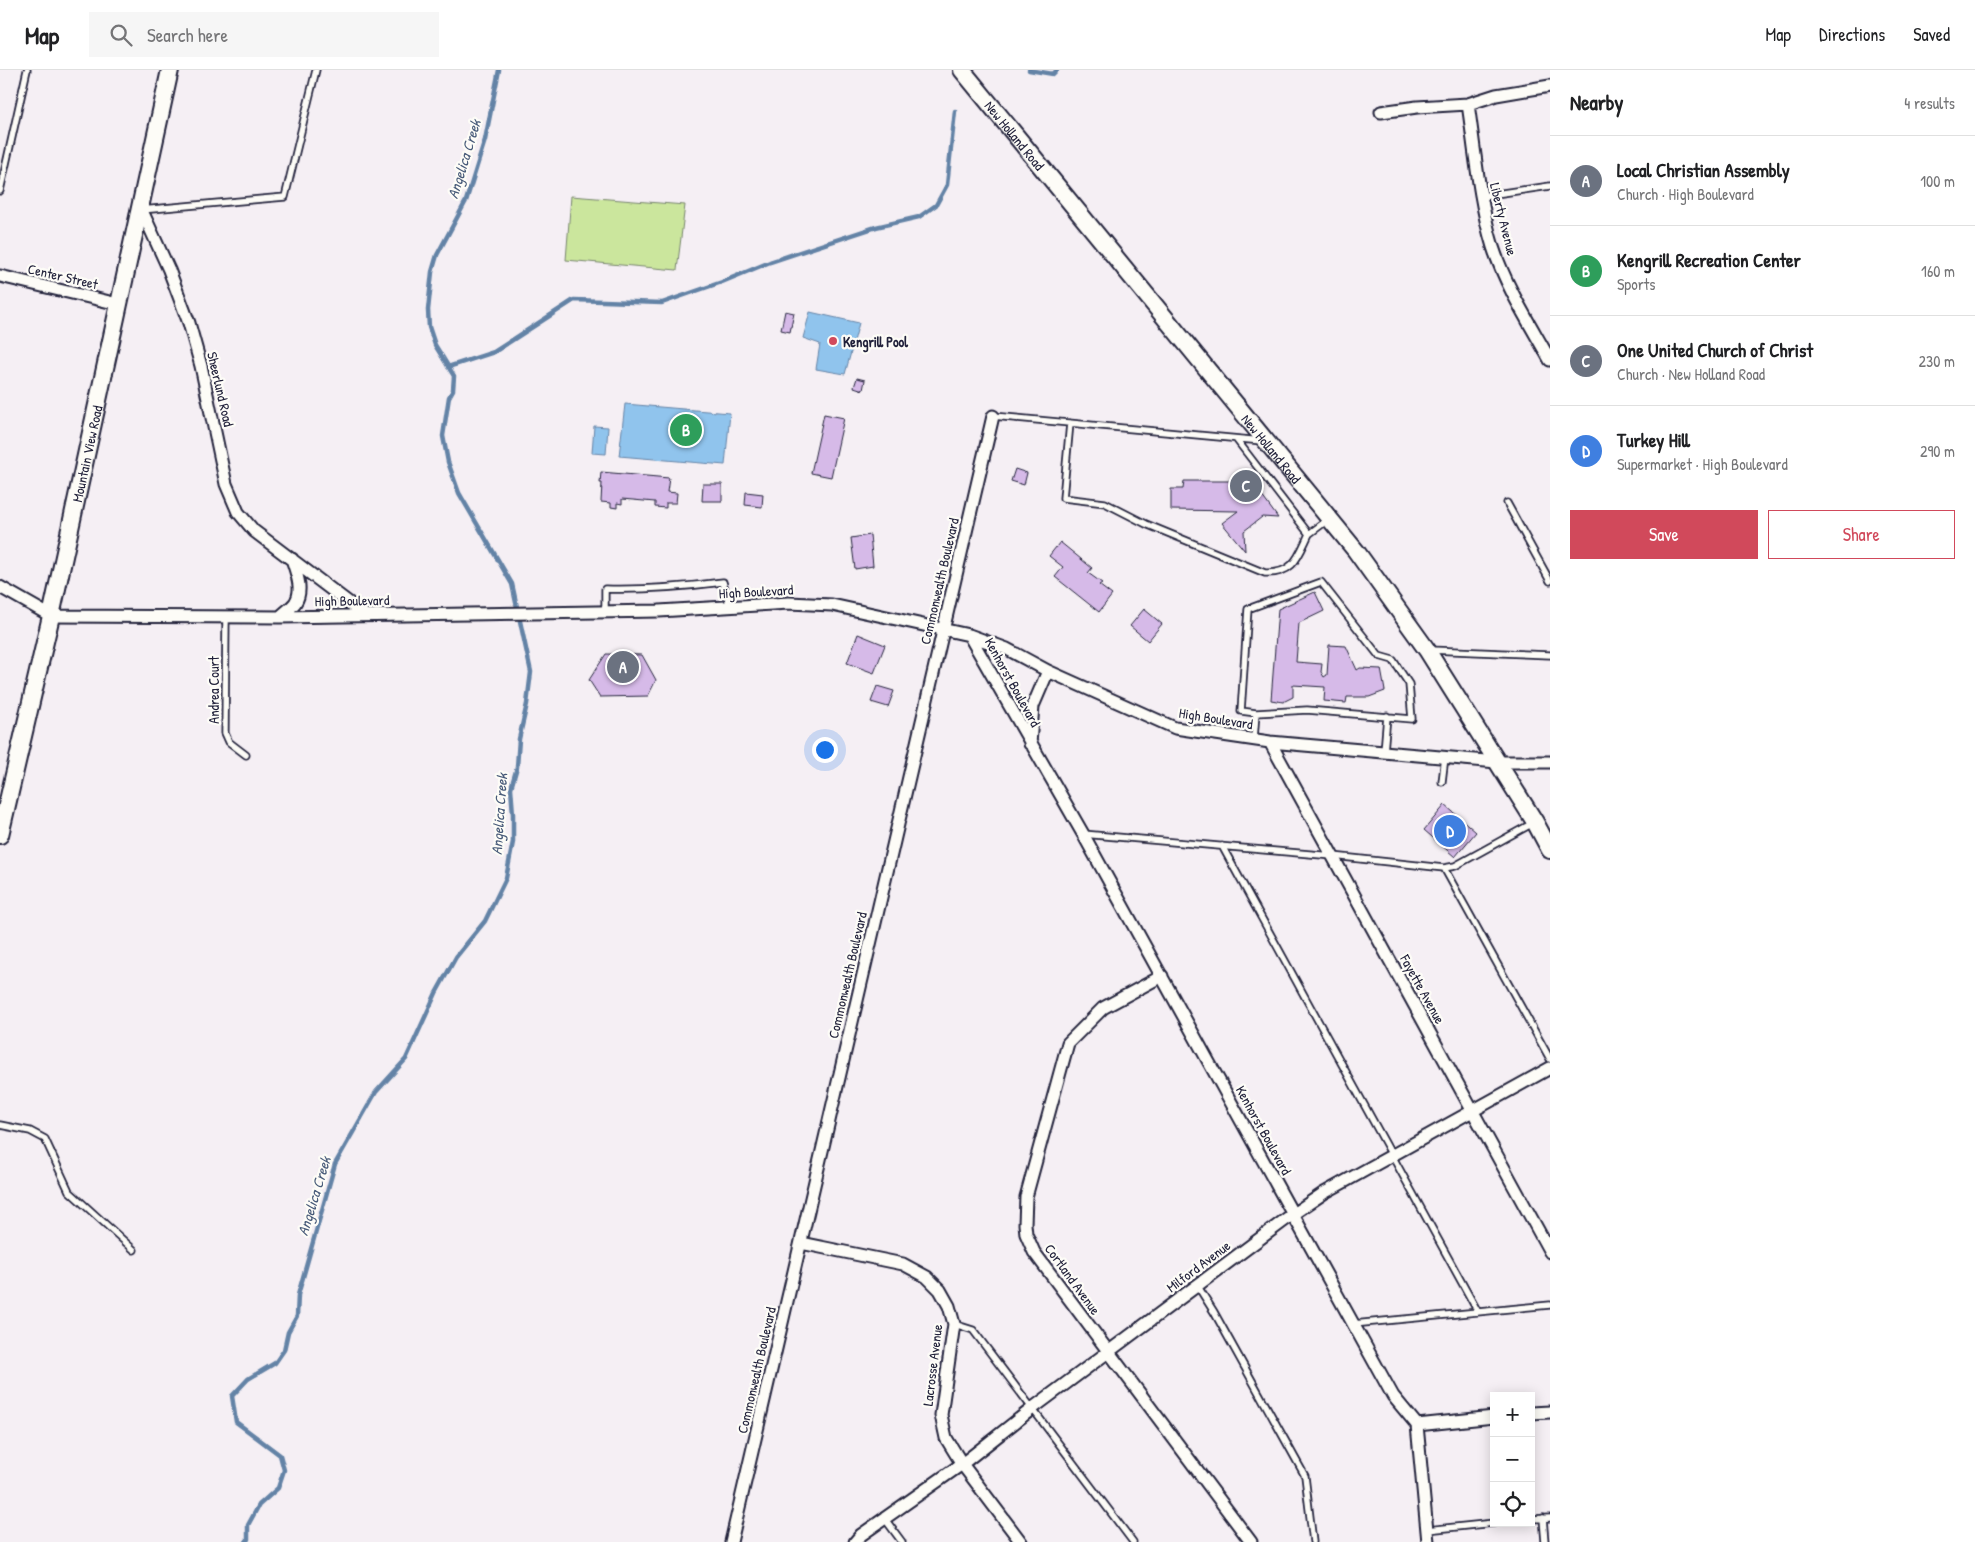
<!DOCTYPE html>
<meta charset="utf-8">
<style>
:root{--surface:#fff;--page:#f6f6f6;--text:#202124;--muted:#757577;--line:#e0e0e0;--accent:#d1495b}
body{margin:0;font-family:"Patrick Hand",sans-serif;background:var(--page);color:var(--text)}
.controls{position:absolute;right:15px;bottom:15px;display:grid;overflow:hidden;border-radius:0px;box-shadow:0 2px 12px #0003}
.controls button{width:45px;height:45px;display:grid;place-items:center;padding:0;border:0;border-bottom:1px solid var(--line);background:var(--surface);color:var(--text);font:25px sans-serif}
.you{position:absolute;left:824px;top:679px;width:18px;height:18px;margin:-12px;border:4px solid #fff;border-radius:50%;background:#1a73e8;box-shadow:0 0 0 8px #1a73e833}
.badge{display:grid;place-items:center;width:32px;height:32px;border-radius:50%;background:var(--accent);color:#fff;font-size:16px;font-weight:700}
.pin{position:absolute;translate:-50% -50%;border:2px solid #fff;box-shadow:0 1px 5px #0006}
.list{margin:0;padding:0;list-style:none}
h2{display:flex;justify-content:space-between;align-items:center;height:65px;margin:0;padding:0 20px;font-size:21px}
h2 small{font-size:16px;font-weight:400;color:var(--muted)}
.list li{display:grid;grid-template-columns:32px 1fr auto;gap:15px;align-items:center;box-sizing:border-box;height:90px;padding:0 20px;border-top:1px solid var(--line)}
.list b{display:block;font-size:19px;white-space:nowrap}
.list p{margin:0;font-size:16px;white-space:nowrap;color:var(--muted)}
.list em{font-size:16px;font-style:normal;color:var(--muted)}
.actions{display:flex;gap:10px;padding:15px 20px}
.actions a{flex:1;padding:11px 0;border:1px solid var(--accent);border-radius:0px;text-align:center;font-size:18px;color:var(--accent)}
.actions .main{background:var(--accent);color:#fff}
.icon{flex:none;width:28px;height:28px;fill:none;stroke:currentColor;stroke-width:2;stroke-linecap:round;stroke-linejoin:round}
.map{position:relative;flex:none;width:1550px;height:1472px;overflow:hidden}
header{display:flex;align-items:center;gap:30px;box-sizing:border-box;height:70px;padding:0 25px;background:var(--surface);border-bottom:1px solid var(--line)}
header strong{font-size:24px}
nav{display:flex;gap:28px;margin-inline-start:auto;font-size:18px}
.search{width:350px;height:45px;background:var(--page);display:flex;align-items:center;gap:12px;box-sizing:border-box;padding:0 18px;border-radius:0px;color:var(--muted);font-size:19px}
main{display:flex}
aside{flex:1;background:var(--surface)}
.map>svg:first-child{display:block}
.green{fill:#cbe69d;stroke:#76846c}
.water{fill:#90c4ed;stroke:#6483a6}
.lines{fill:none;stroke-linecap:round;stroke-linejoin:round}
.stream{stroke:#6483a6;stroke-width:4.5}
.building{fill:#d6bae8;stroke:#22223b}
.lane-casing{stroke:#22223b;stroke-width:9}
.street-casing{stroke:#22223b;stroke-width:15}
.secondary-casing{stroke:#22223b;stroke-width:20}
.lane{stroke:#fdfcf7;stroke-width:5.5}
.street{stroke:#fdfcf7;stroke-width:11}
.secondary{stroke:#fdfcf7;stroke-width:16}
.poi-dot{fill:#d1495b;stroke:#fdfcf7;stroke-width:2}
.labels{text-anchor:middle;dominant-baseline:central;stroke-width:4.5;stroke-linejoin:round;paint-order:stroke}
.street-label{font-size:14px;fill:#22223b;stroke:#fdfcf7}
.poi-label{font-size:14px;font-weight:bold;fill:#22223b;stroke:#fdfcf7;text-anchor:start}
.water-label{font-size:15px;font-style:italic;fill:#485b79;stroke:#fdfcf7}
</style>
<header>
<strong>Map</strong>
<div class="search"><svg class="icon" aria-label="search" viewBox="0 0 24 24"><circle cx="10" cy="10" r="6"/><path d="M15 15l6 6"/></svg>Search here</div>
<nav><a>Map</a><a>Directions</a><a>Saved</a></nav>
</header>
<main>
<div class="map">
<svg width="1550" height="1472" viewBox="0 0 1550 1472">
<rect width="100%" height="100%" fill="#f5eff4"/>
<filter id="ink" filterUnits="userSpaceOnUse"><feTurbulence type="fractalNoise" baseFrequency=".02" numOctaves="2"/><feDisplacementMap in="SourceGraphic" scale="10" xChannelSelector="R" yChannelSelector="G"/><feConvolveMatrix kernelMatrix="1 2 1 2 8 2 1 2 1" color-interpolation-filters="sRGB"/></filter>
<g filter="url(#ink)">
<!-- green -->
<path class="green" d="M571 126 685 135 677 200 566 190Z"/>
<!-- water -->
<path class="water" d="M810 242 859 253 845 304 816 299 820 274 803 268Z
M625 334 730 343 725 395 619 386Z
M594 356 608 357 606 384 592 383Z"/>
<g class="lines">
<!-- stream -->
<path class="stream" d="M1029 0 1053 4 1057 0
M448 297 494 282 574 230 662 233 722 212 770 192 876 157 919 147 936 135 947 115 955 41
M246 1472 248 1469V1455L259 1435 278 1418 284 1400 280 1385 236 1352 232 1326 248 1309 275 1293 284 1280 288 1262 297 1246 298 1225 335 1094 376 1022 406 989 436 923 456 887 485 851 506 808 513 772V744L511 718 517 697 519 669 527 634 531 602 512 514 459 423 448 392 443 366 449 327 453 320 454 306 435 275 429 257 428 240 432 202 437 185 466 131 485 70 499 0"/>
</g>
<!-- building -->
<path class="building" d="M785 241 794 243 790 262 781 260Z
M857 308 865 310 863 320 854 317Z
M824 344 844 348 831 407 811 403Z
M1015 399 1027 403 1024 415 1011 411Z
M601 402 669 408 667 422 677 423 676 433H666V438L655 437V432L622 429V434L617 433V438L611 437V433L601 432 602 413H600Z
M1184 411H1251L1278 448 1262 447 1244 461 1245 481 1222 453 1238 441 1171 440V419H1183Z
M703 414H722V431H702Z
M746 422 763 424 762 437 745 435Z
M870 465 873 496 855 499 851 468Z
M1060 472 1092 498 1088 503 1102 513 1099 515 1112 525 1099 542 1055 507 1063 497 1049 486Z
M1315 522 1324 541 1299 553 1296 592 1322 594 1321 602 1324 607 1327 605 1329 575 1346 576 1357 600 1360 598 1381 599 1385 621 1369 627H1347L1346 633 1324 631 1325 617 1293 615V627L1283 632 1271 630 1278 539Z
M1144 539 1162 554 1148 571 1130 556Z
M858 564 885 575 874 603 847 593Z
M606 584 642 585 656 610 648 626 600 627 589 610Z
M877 616 894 621 888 637 871 632Z
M1445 735 1476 762 1455 787 1424 760Z"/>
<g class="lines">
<defs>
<path id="lane" d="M0 121 27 0
M1482 126 1550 116
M141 140 285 127 316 0
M993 346 1262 371
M1070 353 1063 428 1105 433 1146 454 1265 503C1294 504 1298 487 1309 464
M1236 369 1309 464 1329 449
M1507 433 1550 511
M1321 512 1379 586 1393 590 1409 614 1412 649 1307 640 1256 643 1241 641 1248 539Z
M605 541V519C645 520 684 517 723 512L730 537
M226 546 225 663 229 672 246 685
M1430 580 1550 585
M1254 669 1256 643
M1384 682 1387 646
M1442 712 1445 687
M1083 764 1333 786 1444 798 1550 989
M1222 776 1478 1242
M1444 798 1455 796 1533 753
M0 1055 30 1061 45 1069 69 1121 134 1180
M1197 1215 1214 1242 1305 1406 1313 1472
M954 1254 973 1260 1133 1472
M1353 1254 1550 1235
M1543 1448 1545 1472
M885 1449 902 1472
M1531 1449 1550 1448
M1427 1460 1494 1453"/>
<path id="street" d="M1468 34C1475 81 1479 131 1493 177 1506 217 1530 254 1550 290
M1381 42 1417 37 1468 34 1496 25 1550 16
M139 140 144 145 169 200 189 253 201 296 226 414 238 442 254 461 365 545
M0 206 118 234
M0 517 51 546 280 547 659 541 789 533 832 535 969 565 1007 579 1048 601 1175 658 1270 672 1497 692H1550
M280 547C285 542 291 538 295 533 304 520 296 502 292 489
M969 565 1083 764 1393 1326 1417 1355 1428 1472
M1270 672 1550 1182
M1030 674 1033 636 1048 601
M1162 906 1103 938 1068 973 1026 1127 1025 1154 1026 1164 1034 1182 1251 1472
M801 1173 903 1194 927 1207 940 1220 949 1236 954 1254 941 1345 946 1368 962 1394 1021 1472
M1531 1343 1550 1342
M1417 1355 1494 1347
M731 1472 993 346
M855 1472 861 1465 962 1394 1033 1338 1293 1144 1324 1123 1550 998"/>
<g id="secondary">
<path id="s1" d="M962 0 1356 481 1427 580 1535 752 1550 780"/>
<path id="s2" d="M0 765 51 546 170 0"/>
</g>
</defs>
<!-- lane casing -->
<use href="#lane" class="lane-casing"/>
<!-- street casing -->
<use href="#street" class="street-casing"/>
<!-- secondary casing -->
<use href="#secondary" class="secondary-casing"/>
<!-- lane -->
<use href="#lane" class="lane"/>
<!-- street -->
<use href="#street" class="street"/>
<!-- secondary -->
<use href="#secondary" class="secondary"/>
</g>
</g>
<!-- markers -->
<circle class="poi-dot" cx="833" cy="271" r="5"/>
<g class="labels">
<!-- street labels -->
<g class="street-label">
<text stroke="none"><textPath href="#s1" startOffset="84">New Holland Road</textPath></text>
<text transform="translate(1504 149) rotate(76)">Liberty Avenue</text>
<text transform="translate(63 206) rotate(13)">Center Street</text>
<text transform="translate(221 319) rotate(77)">Sheerlund Road</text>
<text stroke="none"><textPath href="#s1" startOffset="489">New Holland Road</textPath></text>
<text stroke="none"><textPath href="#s2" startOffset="391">Mountain View Road</textPath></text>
<text transform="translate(939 511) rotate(-77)">Commonwealth Boulevard</text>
<text transform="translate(756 521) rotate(-3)">High Boulevard</text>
<text transform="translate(352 530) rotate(-1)">High Boulevard</text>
<text transform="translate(1013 612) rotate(61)">Kenhorst Boulevard</text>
<text transform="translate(213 620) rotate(-90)">Andrea Court</text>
<text transform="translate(1216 648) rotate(9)">High Boulevard</text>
<text transform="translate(847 905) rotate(-77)">Commonwealth Boulevard</text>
<text transform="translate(1423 919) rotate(61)">Fayette Avenue</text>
<text transform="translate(1264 1060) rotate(61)">Kenhorst Boulevard</text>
<text transform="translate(1198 1196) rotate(-37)">Milford Avenue</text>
<text transform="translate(1073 1209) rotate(54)">Cortland Avenue</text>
<text transform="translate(932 1295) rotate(-83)">Lacrosse Avenue</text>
<text transform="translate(756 1300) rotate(-77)">Commonwealth Boulevard</text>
</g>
<!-- poi labels -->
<g class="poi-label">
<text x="843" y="271">Kengrill Pool</text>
</g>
<!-- water labels -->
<g class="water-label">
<text transform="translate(464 89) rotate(-73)">Angelica Creek</text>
<text transform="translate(499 744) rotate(-86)">Angelica Creek</text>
<text transform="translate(314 1126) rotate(-73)">Angelica Creek</text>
</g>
</g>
</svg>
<div class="controls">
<button>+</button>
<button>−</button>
<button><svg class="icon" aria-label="locate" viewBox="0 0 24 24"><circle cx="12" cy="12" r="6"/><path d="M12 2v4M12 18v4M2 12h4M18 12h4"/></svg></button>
</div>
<div class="you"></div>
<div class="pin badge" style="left:623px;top:597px;background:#6b7280">A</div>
<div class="pin badge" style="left:686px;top:360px;background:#2e9e5b">B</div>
<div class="pin badge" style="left:1246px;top:416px;background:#6b7280">C</div>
<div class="pin badge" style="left:1450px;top:761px;background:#3f7fe0">D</div>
</div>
<aside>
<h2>Nearby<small>4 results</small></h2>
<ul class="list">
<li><span class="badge" style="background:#6b7280">A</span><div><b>Local Christian Assembly</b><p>Church · High Boulevard</p></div><em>100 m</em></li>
<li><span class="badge" style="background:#2e9e5b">B</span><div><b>Kengrill Recreation Center</b><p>Sports</p></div><em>160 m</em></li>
<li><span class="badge" style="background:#6b7280">C</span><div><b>One United Church of Christ</b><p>Church · New Holland Road</p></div><em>230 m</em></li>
<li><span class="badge" style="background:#3f7fe0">D</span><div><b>Turkey Hill</b><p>Supermarket · High Boulevard</p></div><em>290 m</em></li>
</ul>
<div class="actions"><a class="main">Save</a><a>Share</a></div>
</aside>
</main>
